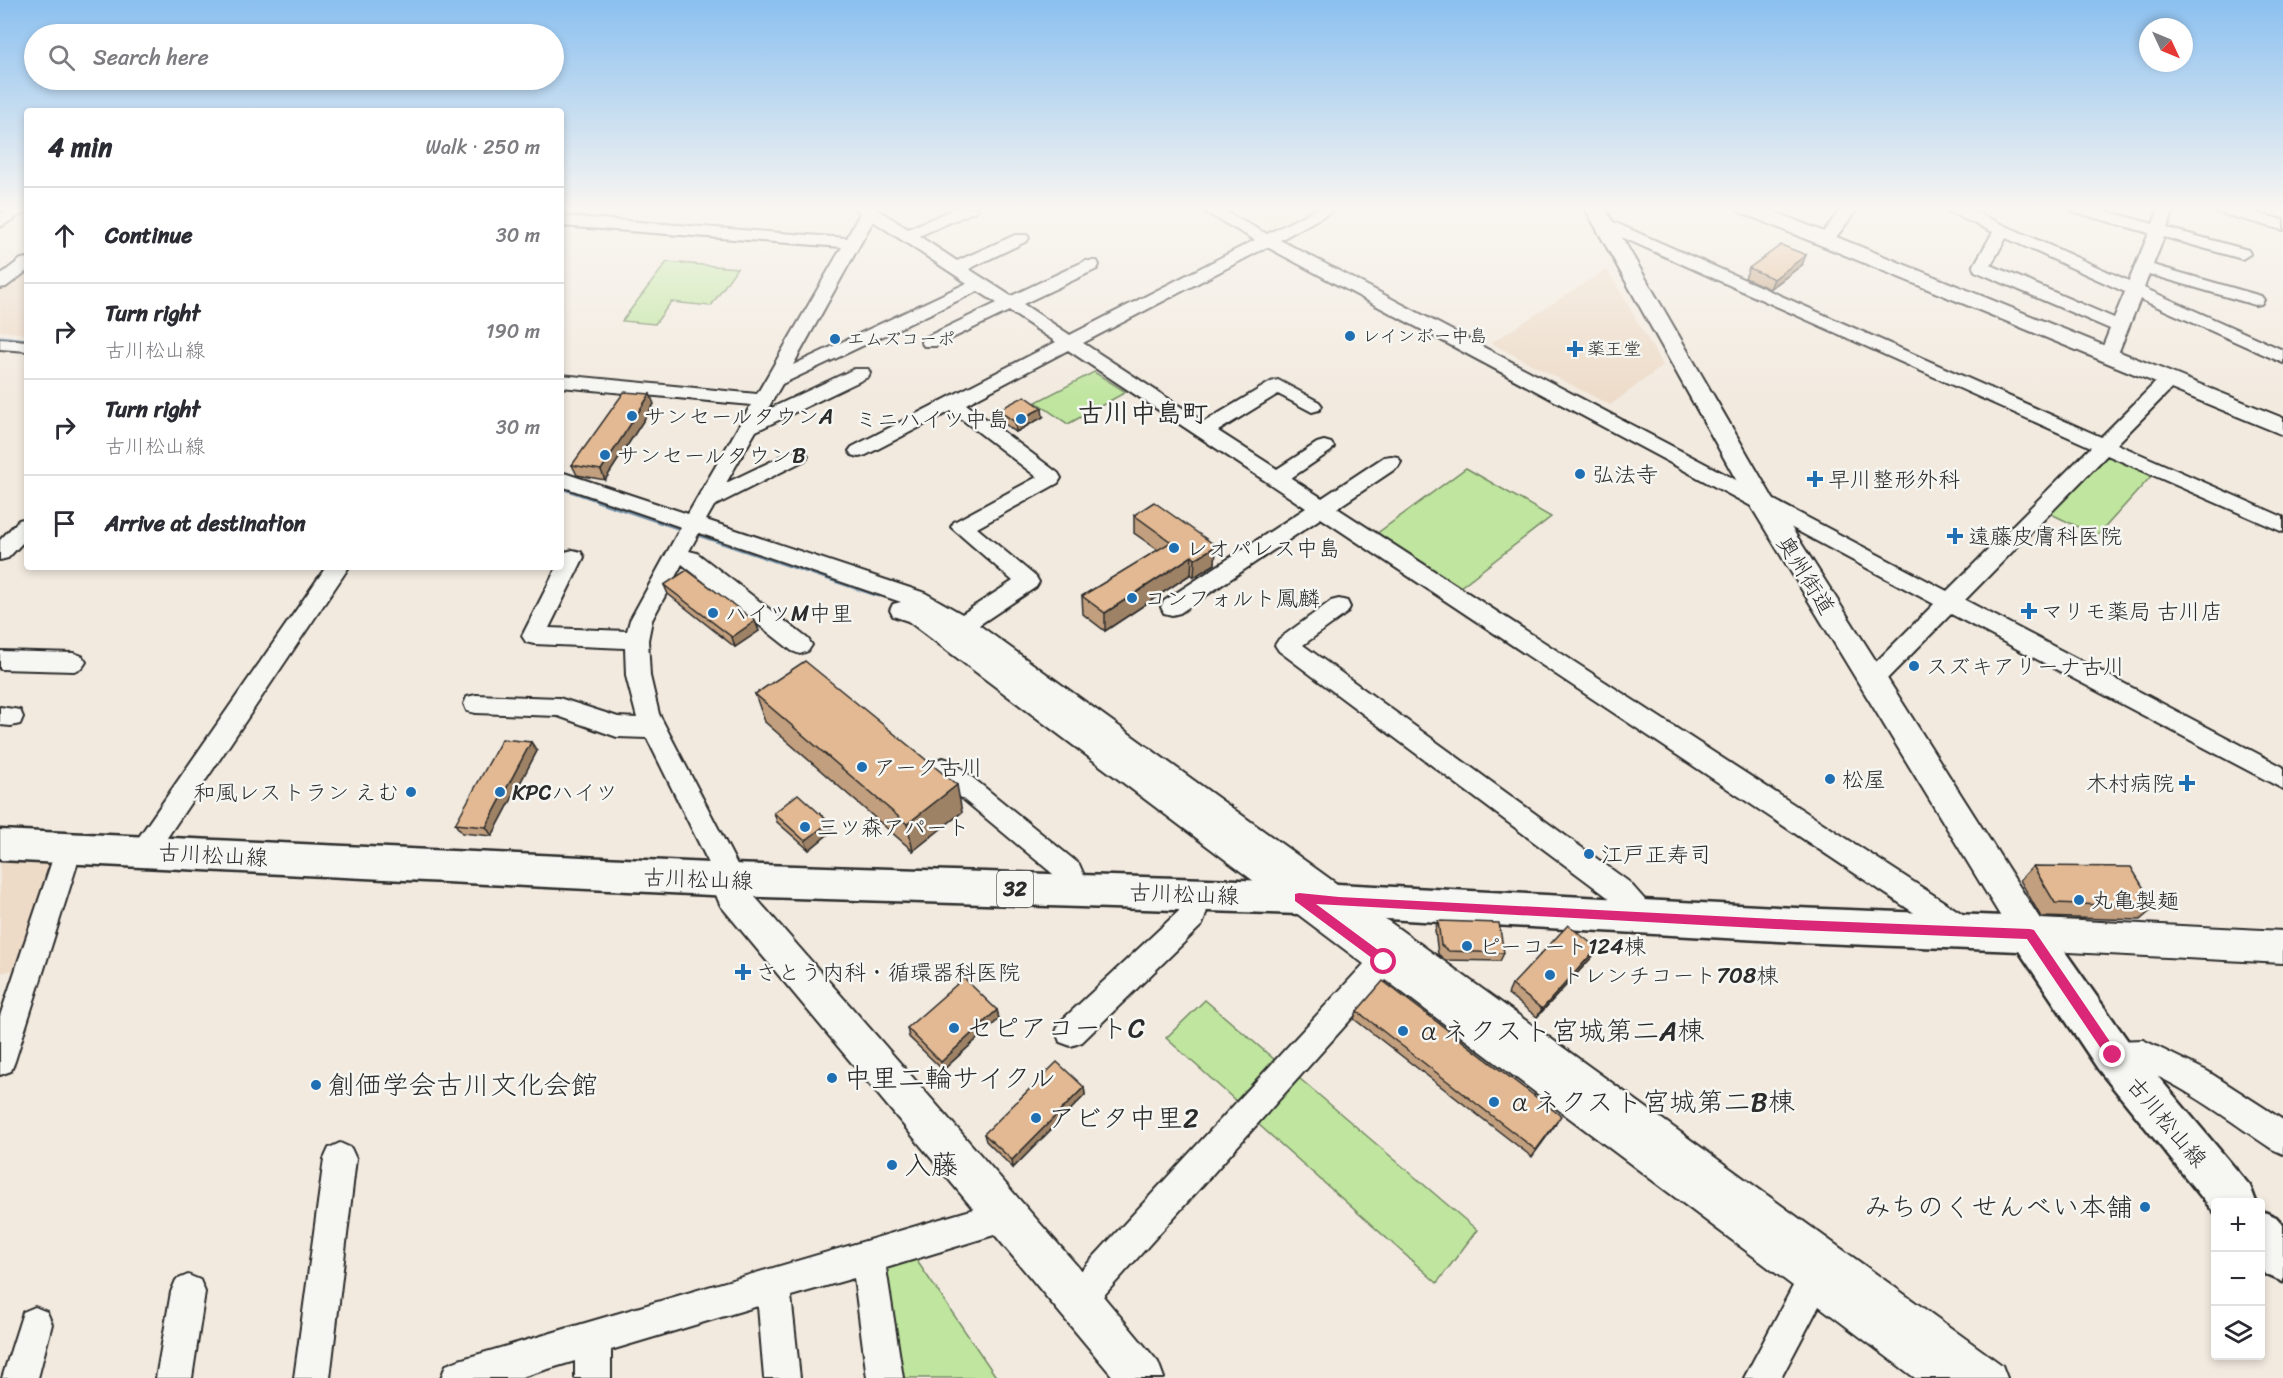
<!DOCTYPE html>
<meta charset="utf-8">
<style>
:root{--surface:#fff;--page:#f2f2f3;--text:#2b2b33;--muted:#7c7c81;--line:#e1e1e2}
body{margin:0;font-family:Sriracha,"Klee One",sans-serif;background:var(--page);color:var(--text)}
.controls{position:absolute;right:18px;bottom:18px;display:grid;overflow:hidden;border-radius:6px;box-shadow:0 3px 9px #0003}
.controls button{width:54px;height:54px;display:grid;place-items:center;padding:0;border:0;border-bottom:2px solid var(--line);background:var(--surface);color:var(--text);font:30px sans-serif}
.compass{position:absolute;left:2139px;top:18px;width:54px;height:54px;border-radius:50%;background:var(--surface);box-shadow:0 3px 9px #0003;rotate:134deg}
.stop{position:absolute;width:18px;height:18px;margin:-14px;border:4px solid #db2777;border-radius:50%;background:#fff}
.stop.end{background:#db2777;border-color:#fff;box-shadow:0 2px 6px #0008}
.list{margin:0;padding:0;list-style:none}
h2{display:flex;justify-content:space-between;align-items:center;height:78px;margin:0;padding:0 24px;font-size:26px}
h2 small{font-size:20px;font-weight:400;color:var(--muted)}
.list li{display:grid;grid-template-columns:39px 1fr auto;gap:18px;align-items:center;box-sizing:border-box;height:96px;padding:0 24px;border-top:2px solid var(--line)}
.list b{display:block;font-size:22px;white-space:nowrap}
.list p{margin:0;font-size:20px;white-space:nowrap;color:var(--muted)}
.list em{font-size:20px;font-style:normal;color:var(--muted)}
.icon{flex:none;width:33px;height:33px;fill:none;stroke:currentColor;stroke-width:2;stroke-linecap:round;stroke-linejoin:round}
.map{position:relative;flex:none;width:2283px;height:1378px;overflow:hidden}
.search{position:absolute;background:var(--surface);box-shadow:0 3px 9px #0003;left:24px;top:24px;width:540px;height:66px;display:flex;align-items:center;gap:15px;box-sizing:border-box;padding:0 21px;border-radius:33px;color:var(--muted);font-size:22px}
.panel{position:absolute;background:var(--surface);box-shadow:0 3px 9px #0003;left:24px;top:108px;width:540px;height:462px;border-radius:6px}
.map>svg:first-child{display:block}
.built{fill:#eddbc8}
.green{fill:#bfe59f;stroke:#758865;stroke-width:1.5}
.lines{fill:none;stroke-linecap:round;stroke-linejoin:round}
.stream-far1{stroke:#7190a9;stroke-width:5}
.stream{stroke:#7190a9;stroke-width:7}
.minor-casing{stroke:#2b2b2b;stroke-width:4}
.tertiary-casing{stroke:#2b2b2b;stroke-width:4}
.primary-casing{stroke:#2b2b2b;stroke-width:5}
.minor{fill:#f6f6f2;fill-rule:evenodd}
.tertiary{fill:#f6f6f2;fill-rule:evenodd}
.primary{fill:#f6f6f2;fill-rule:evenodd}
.wall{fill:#c29f7e;stroke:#2b2b2b;stroke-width:1.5}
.shaded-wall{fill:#9e8266;stroke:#2b2b2b;stroke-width:1.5}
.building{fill:#e2b992;stroke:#2b2b2b;stroke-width:1.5}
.route{fill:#db2777}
.poi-dot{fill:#1f6fb2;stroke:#f6f6f2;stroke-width:2}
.labels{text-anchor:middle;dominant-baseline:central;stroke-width:5;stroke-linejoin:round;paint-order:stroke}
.far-poi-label{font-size:18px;fill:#2b2b2b;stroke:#f6f6f2;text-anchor:start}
.shield{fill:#f6f6f2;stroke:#686867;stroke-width:1.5}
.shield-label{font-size:21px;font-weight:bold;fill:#2b2b2b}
.poi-label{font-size:22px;fill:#2b2b2b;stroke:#f6f6f2;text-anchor:start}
.street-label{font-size:22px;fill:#2b2b2b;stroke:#f6f6f2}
.quarter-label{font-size:26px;font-weight:bold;fill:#2b2b2b;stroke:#f6f6f2}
.near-poi-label{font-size:27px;fill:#2b2b2b;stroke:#f6f6f2;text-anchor:start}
</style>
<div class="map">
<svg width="2283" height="1378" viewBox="0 0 2283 1378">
<rect width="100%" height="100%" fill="#f2eadf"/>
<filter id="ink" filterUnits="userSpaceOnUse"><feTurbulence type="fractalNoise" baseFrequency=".0167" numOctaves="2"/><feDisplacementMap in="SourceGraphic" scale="12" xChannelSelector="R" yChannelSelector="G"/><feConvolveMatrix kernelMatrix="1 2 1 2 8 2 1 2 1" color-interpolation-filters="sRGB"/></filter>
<g filter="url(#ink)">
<!-- built -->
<path class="built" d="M1232 208H1310L1270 228Z
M1607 269 1663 366 1610 405 1491 343Z
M27 270V334L0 331V289Z
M0 862 52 864 19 969 0 973Z"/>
<!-- green -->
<path class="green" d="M667 262 737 268 711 306 671 302 655 324 622 321Z
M1094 372 1126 392 1068 424 1036 402Z
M2105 451 2154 473 2097 536 2047 512Z
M1466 468 1551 517 1455 591 1372 537Z
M1205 1000 1275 1060 1236 1101 1166 1038Z
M1299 1078 1477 1230 1437 1283 1258 1124Z
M915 1258 997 1378H895L883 1270Z"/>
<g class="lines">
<!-- stream-far1 -->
<path class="stream-far1" d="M0 338 27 341
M561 487 602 501"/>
<!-- stream -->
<path class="stream" d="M597 499 879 594"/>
<defs>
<path id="minor" d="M10 208H27V211L0 227V215Z
M855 208H875L908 229 956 208H978L976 211 919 236 957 261 1015 235H1027L1029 238 1027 241 969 269 1011 296 1085 261H1097L1099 265 1097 269 1023 304 1070 335 1255 240 1198 208H1218L1267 234 1318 208H1338L1280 240 1947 591 2091 447 1597 226 1595 223 1597 220H1609L2101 437 2161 377H2175L2177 381 2175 385 2117 444 2283 517V532L2107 455 1965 600 2283 767V789L1951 614 1880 686 1872 689 1864 686 1860 680 1864 674 1934 604 1267 247 1083 343 1204 422 1271 382 1278 380 1319 402 1322 406 1319 410 1312 412 1278 394 1218 431 1277 469 1317 443 1324 441 1331 443 1334 447 1331 451 1291 478 1322 498 1384 457 1391 456 1398 457 1401 462 1398 467 1337 508 1975 922 1979 931 1975 940 1965 943 1955 940 1321 518 1180 613 1172 615 1164 613 1161 607 1164 601 1306 508 1068 350 966 404 1058 473 1061 478 1058 483 977 528 1036 577 1039 582 1036 587 979 625 2002 1365 2007 1378H1915L1819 1306 1781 1378H1744L1793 1286 1386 980 1090 1311 1078 1316 1066 1311 1061 1299 1066 1287 1364 964 908 621 893 616 890 610 893 604 901 602 699 533 689 551 697 553 808 639 812 645 808 651 800 654 792 651 682 564 652 620 648 640 650 676 659 714 745 880 741 888 731 892 721 888 647 738 617 737 558 716 476 713 467 711 464 704 467 697 476 695 559 698 618 717 637 718 626 676 625 648 534 644 526 642 522 636 557 567H561V559L565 552 573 550 581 552 584 557 549 628 627 631 630 620 681 527 561 486V472L688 514 751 405 561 387V375L757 394 842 247 561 226V216L847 238 860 213ZM873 221 967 283 793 365ZM978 291 997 303 924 338 921 342 924 346H936L1009 311 1056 342 852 447 849 451 852 455 859 457 866 455 951 411 1037 477 954 522 951 527 1013 581 962 614 925 593 706 520 714 506 805 460 808 456 805 452 798 450 791 452 726 483 756 431 868 377 870 373 868 369H854L767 410 782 384Z
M1842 208H1858L1831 244H1819L1817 240Z
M1945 208H1966L2129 281 2149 233 2071 211 2069 208H2095L2153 224 2159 208H2175L2167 228 2248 250 2250 254 2242 259 2164 237 2153 265 2261 296 2264 300 2261 304 2255 305 2149 274 2144 288 2283 350V363L2140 299 2117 356 2115 360H2101L2099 356 2110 329 1975 271 1973 267 1993 232 1947 211ZM2006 238 2125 292 2114 318 1991 265Z
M2210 208H2237L2283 220V230L2212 211Z
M27 258V271L6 287 0 288V275L21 259Z
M0 339 27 341V351L0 349Z
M27 518V538L8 558 0 560V540L19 520Z
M326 567H349L152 860 143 863 134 860 130 852 134 844Z
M1339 599 1347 601 1350 607 1347 613 1303 645 1629 882 1652 908 1656 917 1652 926C1630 933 1622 913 1609 898L1279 651 1275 645 1279 639 1331 601Z
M0 651 74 653 82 656 86 662 82 668 74 671 0 669Z
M0 707 20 710 23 717 20 724 11 726 0 725Z
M943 758 952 761 1079 864 1091 891 1087 899 1077 903 1067 899 1059 879 934 775 930 768 934 761Z
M69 838 78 841 82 849 15 1061 11 1071 0 1075V1016L56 849 60 841Z
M1194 883 1204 887C1210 899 1208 912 1202 925L1082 1042 1071 1046 1060 1042 1056 1032 1060 1022 1179 911 1180 895 1184 887Z
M2143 1040 2207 1071 2283 1120V1154L2272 1149C2230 1121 2190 1090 2144 1070 2131 1065 2116 1070 2102 1065L2098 1055 2102 1045 2113 1041Z
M340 1143 351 1148 356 1159 330 1378H294L324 1159 329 1148Z
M1005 1200 1017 1204 1021 1216 1017 1228 886 1268 903 1378H867L854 1278 791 1296 800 1378H764L758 1306 611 1350V1378H575V1361L518 1378H441L446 1365 459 1360Z
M188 1275 200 1280 205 1292 192 1378H156L171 1292 176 1280Z
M35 1307 47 1312 52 1324 38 1378H2L23 1312Z"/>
<path id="tertiary" d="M1585 208H1605L1775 502 2040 919 2283 931V963L2030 950 2018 945 1749 503Z
M1737 208H1765L2283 418V435L1740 212Z
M731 865 743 870 749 890 1093 1284 1158 1362 1164 1378H1114L721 906C714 893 712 883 719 870Z"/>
<path id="primary" d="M0 830 731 864 1299 882 1796 908 2030 917 2044 922 2128 1041 2250 1186 2256 1202H2216V1215L2098 1069 2019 951 1796 942 1299 914 731 896 0 860Z
M2260 1210 2276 1217 2283 1225V1282L2267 1275 2260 1268Z"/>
</defs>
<!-- minor casing -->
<use href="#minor" class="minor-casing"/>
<!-- tertiary casing -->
<use href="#tertiary" class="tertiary-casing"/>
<!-- primary casing -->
<use href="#primary" class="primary-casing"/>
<!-- minor -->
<use href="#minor" class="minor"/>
<!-- tertiary -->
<use href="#tertiary" class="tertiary"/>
<!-- primary -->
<use href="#primary" class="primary"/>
</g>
<!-- wall -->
<path class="wall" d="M1802 265 1770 289 1745 278 1749 268Z
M654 404 605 480 577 475 572 465Z
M998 410 1043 417 1016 432 999 420Z
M1134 515 1216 546 1215 564 1194 577 1191 574 1105 631 1083 614 1082 596 1158 550 1134 533Z
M664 585 755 621 759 631 735 647 668 594Z
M755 694 962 812 913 851 765 722Z
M531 742 537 751 492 836 462 833 455 824Z
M774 813 832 831 809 850 777 822Z
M2033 866 2155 907 2140 920 2041 917 2020 880Z
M1438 921 1504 953 1500 961 1445 960 1438 954 1435 930Z
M1593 956 1537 1017 1508 994 1512 985Z
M997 1010 999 1019 943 1070 909 1037 907 1028Z
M1357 1011 1556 1124 1532 1157 1354 1019Z
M1084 1087 1085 1095 1013 1168 986 1141 984 1134Z"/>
<!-- shaded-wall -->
<path class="shaded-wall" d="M1806 255 1802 265 1770 289 1774 279Z
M650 394 654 404 605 480 601 470Z
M1042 408 1043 417 1016 432 1015 422Z
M1216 546 1215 564 1194 577 1195 559Z
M1192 556 1191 574 1105 631V613Z
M755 621 759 631 735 647 732 637Z
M531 742 537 751 492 836 486 827Z
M957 785 962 812 913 851 907 824Z
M829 822 832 831 809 850 805 841Z
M1597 948 1593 956 1537 1017 1542 1009Z
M997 1010 999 1019 943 1070 941 1062Z
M1084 1087 1085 1095 1013 1168 1012 1160Z"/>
<!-- building -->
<path class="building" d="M1781 245 1806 255 1774 279 1749 268Z
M624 392 650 394 601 470 572 465Z
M1025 396 1042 408 1015 422 998 410Z
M1154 502 1216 546 1195 559 1192 556 1105 613 1082 596 1171 542 1134 515Z
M687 570 755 621 732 637 664 585Z
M805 661 957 785 907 824 755 694Z
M502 739 531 742 486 827 455 824Z
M798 794 829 822 805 841 774 813Z
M2033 866 2131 867 2155 907 2055 903Z
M1438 921 1499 923 1504 953 1449 951 1441 945Z
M1568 925 1597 948 1542 1009 1512 985Z
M964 978 997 1010 941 1062 907 1028Z
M1383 981 1561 1116 1536 1150 1357 1011Z
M1057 1062 1084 1087 1012 1160 984 1134Z"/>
</g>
<!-- sky -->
<linearGradient id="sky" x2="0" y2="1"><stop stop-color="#8bc0f0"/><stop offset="0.52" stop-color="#f9f6f1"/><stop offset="1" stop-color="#f9f6f1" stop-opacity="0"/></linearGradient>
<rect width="2283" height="401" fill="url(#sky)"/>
<!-- route -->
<path class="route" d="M1299 893 1339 897 1796 920 2030 929 2034 930 2119 1055 2113 1061 2108 1059 2027 939 1796 930 1316 904 1389 958V966L1384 967 1295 901V894Z"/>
<!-- markers -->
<g class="poi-dot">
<circle cx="1350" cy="336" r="6"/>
<circle cx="835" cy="339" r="6"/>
<path d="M1572 340h6v6h6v6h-6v6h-6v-6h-6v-6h6z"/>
<circle cx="632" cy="416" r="6"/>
<circle cx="1021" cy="419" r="6"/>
<circle cx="605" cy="455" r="6"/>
<circle cx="1580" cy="474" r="6"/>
<path d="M1812 470h6v6h6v6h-6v6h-6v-6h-6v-6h6z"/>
<path d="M1952 527h6v6h6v6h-6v6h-6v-6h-6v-6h6z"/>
<circle cx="1174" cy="548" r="6"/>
<circle cx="1132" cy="598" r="6"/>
<path d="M2026 602h6v6h6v6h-6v6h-6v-6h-6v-6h6z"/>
<circle cx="713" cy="613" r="6"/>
<circle cx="1914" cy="666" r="6"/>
<circle cx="862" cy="767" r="6"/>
<circle cx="1830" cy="779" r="6"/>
<path d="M2184 774h6v6h6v6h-6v6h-6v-6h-6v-6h6z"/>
<circle cx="411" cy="792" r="6"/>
<circle cx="500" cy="792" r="6"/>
<circle cx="805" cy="827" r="6"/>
<circle cx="1589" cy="854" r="6"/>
<circle cx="2079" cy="900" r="6"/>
<circle cx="1467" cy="946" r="6"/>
<path d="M740 963h6v6h6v6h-6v6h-6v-6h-6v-6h6z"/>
<circle cx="1550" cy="975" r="6"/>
<circle cx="954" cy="1028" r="6"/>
<circle cx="1403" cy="1031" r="6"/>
<circle cx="832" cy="1078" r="6"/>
<circle cx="316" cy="1085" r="6"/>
<circle cx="1494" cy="1102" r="6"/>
<circle cx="1036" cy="1118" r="6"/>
<circle cx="892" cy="1165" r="6"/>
<circle cx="2145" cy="1207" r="6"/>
</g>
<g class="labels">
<!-- far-poi labels -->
<g class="far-poi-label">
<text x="1362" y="336">レインボー中島</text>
<text x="847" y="339">エムズコーポ</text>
<text x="1587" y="349">薬王堂</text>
</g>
<!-- shield labels -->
<rect class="shield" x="997" y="871" width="36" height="36" rx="4.5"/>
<g class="shield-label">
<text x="1015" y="889">32</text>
</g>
<!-- poi labels -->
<g class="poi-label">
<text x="644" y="416">サンセールタウンA</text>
<text x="1009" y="419" text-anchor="end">ミニハイツ中島</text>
<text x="617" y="455">サンセールタウンB</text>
<text x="1592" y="474">弘法寺</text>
<text x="1828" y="479">早川整形外科</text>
<text x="1968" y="536">遠藤皮膚科医院</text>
<text x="1186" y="548">レオパレス中島</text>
<text x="1144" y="598">コンフォルト鳳麟</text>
<text x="2041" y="611">マリモ薬局 古川店</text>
<text x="725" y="613">ハイツM中里</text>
<text x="1926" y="666">スズキアリーナ古川</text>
<text x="874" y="767">アーク古川</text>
<text x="1842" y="779">松屋</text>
<text x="2174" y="783" text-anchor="end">木村病院</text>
<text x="399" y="792" text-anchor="end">和風レストラン えむ</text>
<text x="512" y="792">KPCハイツ</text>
<text x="817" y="827">三ツ森アパート</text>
<text x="1601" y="854">江戸正寿司</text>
<text x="2091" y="900">丸亀製麺</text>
<text x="1479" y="946">ピーコート124棟</text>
<text x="756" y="972">さとう内科・循環器科医院</text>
<text x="1562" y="975">トレンチコート708棟</text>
</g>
<!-- street labels -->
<g class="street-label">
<text transform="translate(1806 575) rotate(58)">奥州街道</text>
<text transform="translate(213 855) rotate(3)">古川松山線</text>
<text transform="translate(698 879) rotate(2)">古川松山線</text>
<text transform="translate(1184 894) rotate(2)">古川松山線</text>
<text transform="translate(2167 1122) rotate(50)">古川松山線</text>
</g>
<!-- quarter labels -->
<g class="quarter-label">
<text x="1143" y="413">古川中島町</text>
</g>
<!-- near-poi labels -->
<g class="near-poi-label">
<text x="966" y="1028">セピアコートC</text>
<text x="1415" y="1031">αネクスト宮城第二A棟</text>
<text x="844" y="1078">中里二輪サイクル</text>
<text x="328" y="1085">創価学会古川文化会館</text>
<text x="1506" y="1102">αネクスト宮城第二B棟</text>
<text x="1048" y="1118">アビタ中里2</text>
<text x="904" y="1165">入藤</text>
<text x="2133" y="1207" text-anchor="end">みちのくせんべい本舗</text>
</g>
</g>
</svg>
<div class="controls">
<button>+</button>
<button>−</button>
<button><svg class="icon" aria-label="layers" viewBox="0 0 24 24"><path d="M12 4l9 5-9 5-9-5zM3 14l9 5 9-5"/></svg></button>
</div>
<svg class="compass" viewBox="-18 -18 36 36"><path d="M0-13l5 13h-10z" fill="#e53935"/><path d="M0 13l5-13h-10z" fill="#7c7c81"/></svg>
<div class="stop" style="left:1384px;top:962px"></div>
<div class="stop end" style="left:2113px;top:1055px"></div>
<div class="search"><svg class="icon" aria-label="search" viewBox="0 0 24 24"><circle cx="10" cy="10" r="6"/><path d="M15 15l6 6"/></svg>Search here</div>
<section class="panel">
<h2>4 min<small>Walk · 250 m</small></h2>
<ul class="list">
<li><svg class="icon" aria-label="ahead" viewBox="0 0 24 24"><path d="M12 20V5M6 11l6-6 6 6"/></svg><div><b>Continue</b></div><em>30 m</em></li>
<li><svg class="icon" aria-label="right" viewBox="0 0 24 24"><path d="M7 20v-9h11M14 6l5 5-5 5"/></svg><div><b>Turn right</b><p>古川松山線</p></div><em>190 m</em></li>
<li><svg class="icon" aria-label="right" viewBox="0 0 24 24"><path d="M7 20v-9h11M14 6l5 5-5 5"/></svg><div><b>Turn right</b><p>古川松山線</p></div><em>30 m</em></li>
<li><svg class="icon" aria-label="arrive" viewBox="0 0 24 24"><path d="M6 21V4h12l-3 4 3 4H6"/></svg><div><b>Arrive at destination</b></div></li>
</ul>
</section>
</div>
